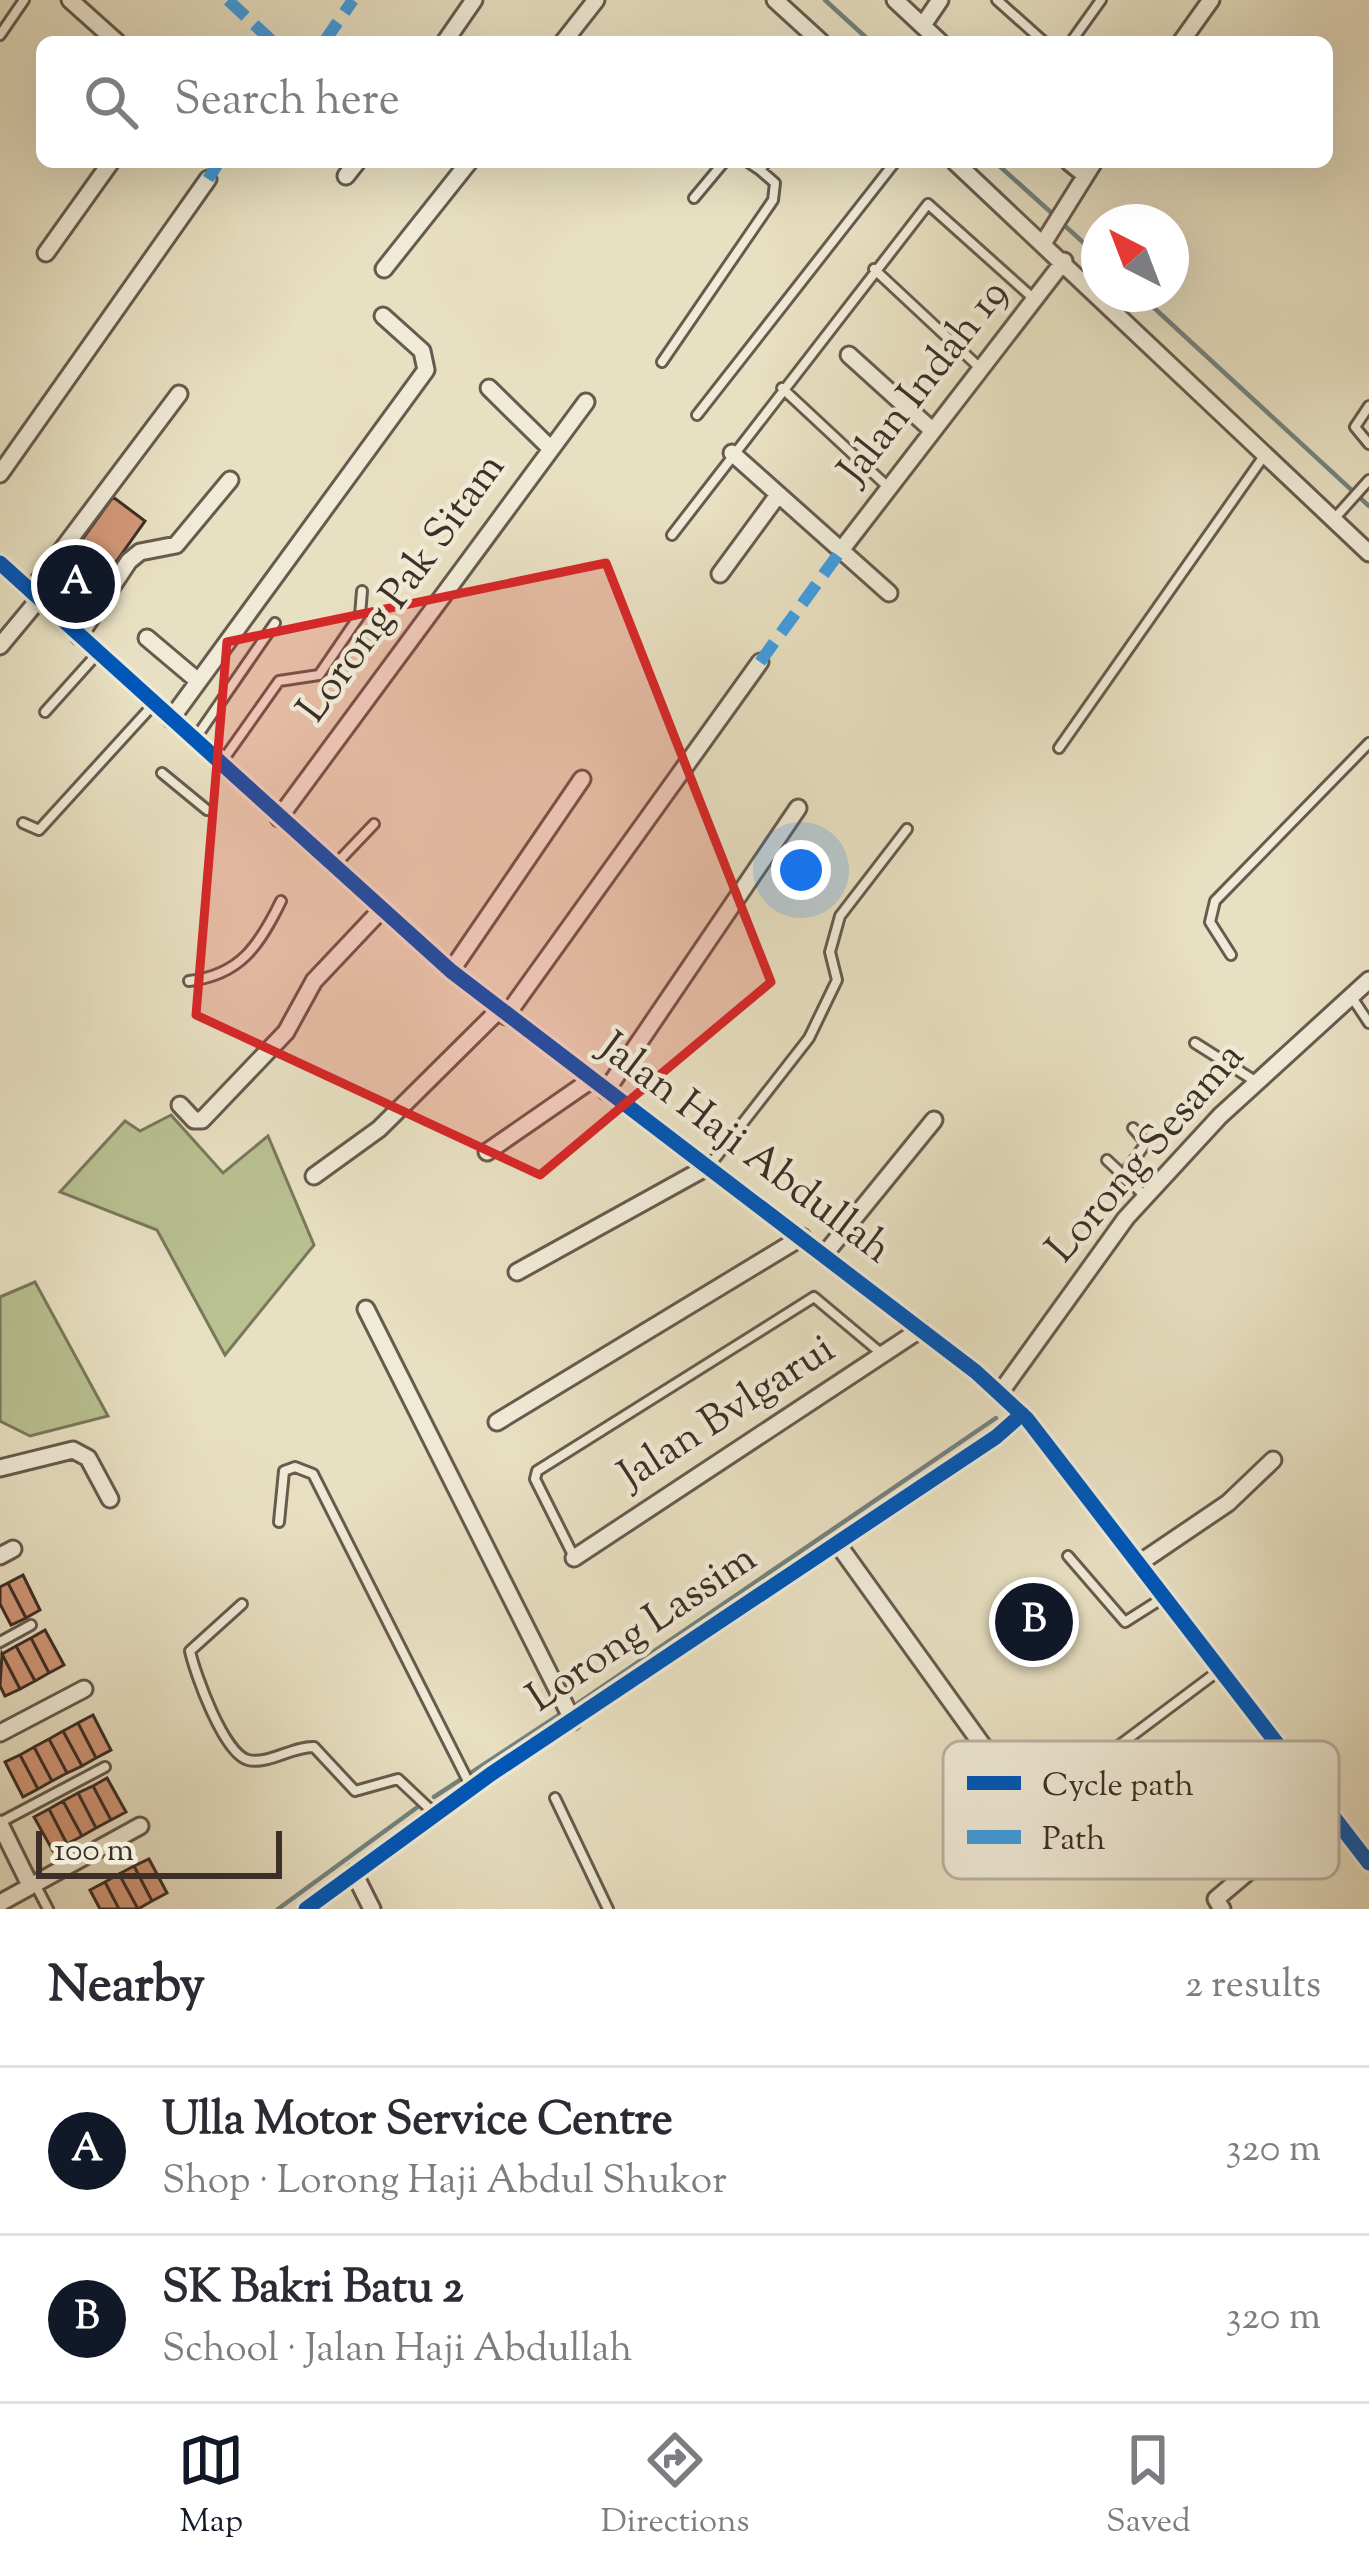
<!DOCTYPE html>
<meta charset="utf-8">
<style>
:root{--surface:#fff;--page:#f7f7f7;--text:#2b2b33;--muted:#7c7c81;--line:#e1e1e2;--accent:#111827}
body{margin:0;font-family:"Sorts Mill Goudy",serif;background:var(--page);color:var(--text)}
.compass{position:absolute;left:1081px;top:204px;width:108px;height:108px;border-radius:50%;background:var(--surface);box-shadow:0 12px 48px #0002;rotate:318deg}
.scale{position:absolute;left:36px;bottom:30px;width:246px;box-sizing:border-box;padding-left:12px;border:6px solid #3c2f27;border-top:0;font-size:33px;line-height:42px;white-space:nowrap;color:#3c2f27;-webkit-text-stroke:9px #f0ebd7;paint-order:stroke}
.you{position:absolute;left:801px;top:870px;width:42px;height:42px;margin:-30px;border:9px solid #fff;border-radius:50%;background:#1a73e8;box-shadow:0 0 0 18px #1a73e833}
.badge{display:grid;place-items:center;width:78px;height:78px;border-radius:50%;background:var(--accent);color:#fff;font-size:39px;font-weight:700}
.pin{position:absolute;translate:-50% -50%;border:6px solid #fff;box-shadow:0 3px 12px #0006}
.list{margin:0;padding:0;list-style:none}
h2{display:flex;justify-content:space-between;align-items:center;height:156px;margin:0;padding:0 48px;font-size:51px}
h2 small{font-size:39px;font-weight:400;color:var(--muted)}
.list li{display:grid;grid-template-columns:78px 1fr auto;gap:36px;align-items:center;box-sizing:border-box;height:168px;padding:0 48px;border-top:3px solid var(--line)}
.list b{display:block;font-size:45px;white-space:nowrap}
.list p{margin:0;font-size:39px;white-space:nowrap;color:var(--muted)}
.list em{font-size:39px;font-style:normal;color:var(--muted)}
.icon{flex:none;width:66px;height:66px;fill:none;stroke:currentColor;stroke-width:2;stroke-linecap:round;stroke-linejoin:round}
.map{position:relative;flex:none;width:1369px;height:1909px;overflow:hidden}
.search{position:absolute;background:var(--surface);box-shadow:0 12px 48px #0002;left:36px;right:36px;top:36px;height:132px;display:flex;align-items:center;gap:30px;box-sizing:border-box;padding:0 42px;border-radius:18px;color:var(--muted);font-size:45px}
.sheet{height:492px;background:var(--surface)}
nav{display:flex;justify-content:space-around;align-items:center;box-sizing:border-box;height:168px;border-top:3px solid var(--line);background:var(--surface);font-size:33px;color:var(--muted)}
nav a{display:grid;justify-items:center;gap:6px}
nav .on{color:var(--accent)}
.map>svg:first-child{display:block}
.green{fill:#b9c191;stroke:#7a785c;stroke-width:3}
.lines{fill:none;stroke-linecap:round;stroke-linejoin:round}
.stream{stroke:#73837f;stroke-width:4.5}
.building{fill:#d19777;stroke:#3c2f27;stroke-width:3}
.service-casing{stroke:#675b4e;stroke-width:14}
.minor-casing{stroke:#675b4e;stroke-width:21}
.service{stroke:#f0ebd7;stroke-width:8}
.minor{stroke:#f0ebd7;stroke-width:15}
.quiet{stroke:#3f9de0;stroke-width:12;stroke-dasharray:24 12;stroke-linecap:butt}
.cycleway-casing{stroke:#f0ebd7;stroke-width:22}
.cycleway{stroke:#0057b8;stroke-width:15}
.marked{fill:#d62828;fill-opacity:0.2;stroke:#d62828;stroke-width:9;stroke-linejoin:round}
.labels{text-anchor:middle;dominant-baseline:central;stroke-width:9;stroke-linejoin:round;paint-order:stroke}
.street-label{font-size:42px;fill:#3c2f27;stroke:#f0ebd7}
.key{fill:#f0ebd7;stroke:#bab3a2;stroke-width:3}
.key-label{font-size:33px;fill:#3c2f27}
</style>
<div class="map">
<svg width="1369" height="1909" viewBox="0 0 1369 1909">
<rect width="100%" height="100%" fill="#e8e0c2"/>
<filter id="stains"><feTurbulence type="fractalNoise" baseFrequency=".00167" numOctaves="4"/><feColorMatrix values="0 0 0 0 .2 0 0 0 0 .09 0 0 0 0 .02 0 0 0 .5 -.17"/></filter>
<radialGradient id="worn" r=".72"><stop offset=".6" stop-color="#630" stop-opacity="0"/><stop offset="1" stop-color="#630" stop-opacity=".3"/></radialGradient>
<!-- green -->
<path class="green" d="M171 1115 223 1173 268 1136 314 1245 225 1355 157 1230 60 1192 125 1121 140 1131Z
M35 1282 108 1416 30 1436 0 1421V1297Z"/>
<g class="lines">
<!-- stream -->
<path class="stream" d="M825 0 871 42
M995 162 1055 216
M1063 224 1099 257
M1139 294 1369 506
M578 1703 996 1418
M434 1797 559 1715
M278 1909 419 1806"/>
</g>
<!-- building -->
<path class="building" d="M113 497 145 521 84 607 55 577Z
M23 1575 40 1610 26 1618 8 1583Z
M8 1583 26 1618 11 1625 0 1604V1587Z
M45 1630 64 1665 49 1673 31 1638Z
M31 1638 49 1673 35 1681 16 1646Z
M16 1646 35 1681 20 1689 2 1654Z
M2 1654 20 1689 5 1696 0 1686Z
M93 1715 111 1750 96 1758 78 1723Z
M78 1723 96 1758 82 1766 63 1731Z
M63 1731 82 1766 67 1773 49 1739Z
M49 1739 67 1773 52 1781 34 1747Z
M34 1747 52 1781 38 1789 20 1755Z
M20 1755 38 1789 23 1797 5 1762Z
M107 1778 126 1812 111 1820 93 1786Z
M93 1786 111 1820 96 1828 78 1793Z
M78 1793 96 1828 82 1836 63 1801Z
M63 1801 82 1836 67 1844 49 1809Z
M49 1809 67 1844 53 1851 34 1817Z
M149 1859 167 1893 152 1901 134 1866Z
M134 1866 152 1901 138 1909 119 1874Z
M119 1874 138 1909H119L105 1882Z
M105 1882 119 1909H100L90 1890Z"/>
<g class="lines">
<defs>
<path id="service" d="M997 0 1044 42
M0 35 24 0
M1071 42 1101 0
M748 162 760 170 766 162
M694 198 724 162
M874 269 980 368
M662 362 773 200 775 183 760 170
M782 388 888 487
M1369 406 1355 427 1369 444
M697 415 895 162
M1334 519 1369 480
M672 535 928 204 1033 298
M45 712 98 653
M195 739 275 623
M1059 748 1264 456
M221 763 279 681 319 675 360 615 362 591
M162 773 207 810
M23 823 39 830 153 705
M334 866 374 824
M1231 955 1210 922 1215 901 1369 743
M189 981C240 975 259 946 281 901
M1351 996 1369 1023
M1195 1043 1255 1081
M1107 1160 1145 1196
M710 1165 809 1038 837 980 830 952 840 916 907 829
M1124 1174 1146 1143 1133 1128
M279 1522 284 1471 295 1467 313 1474 471 1787
M1068 1556 1125 1622 1166 1596
M574 1557 535 1479 537 1471 814 1297 882 1354
M242 1604 190 1651C195 1674 224 1754 248 1760 268 1765 293 1746 314 1747L355 1791 398 1779 434 1813
M0 1642 31 1625
M1097 1762 1221 1669
M555 1798 608 1909
M1 1822 105 1767
M35 1884 48 1909"/>
<path id="minor" d="M70 0 117 42
M775 0 821 42
M895 0 940 42
M923 25 940 0
M445 42 474 0
M563 42 596 0
M1181 42 1211 0
M955 162 1369 553
M1069 162 1085 175
M346 176 357 162
M1044 242 1094 162
M46 253 111 162
M384 269 469 162
M849 355 933 431
M489 388 551 449
M732 453 889 593
M0 474 208 179
M842 549 1064 261
M0 563 451 971 976 1372 1027 1419 1369 1863
M720 574 778 495
M31 591 179 394
M79 636 129 561 140 552 176 545 230 480
M147 638 198 681
M0 646 39 599
M171 719 426 370 422 351 383 316
M279 818 586 402
M451 971 582 779
M506 1016 760 662
M606 1091 798 808
M180 1105 194 1120H202L286 1032 314 981 381 910
M487 1152 591 1080
M314 1176 379 1129 499 1010
M824 1255 934 1120
M517 1272 709 1166
M366 1309 573 1721
M1000 1393 1126 1218 1220 1116 1369 980
M497 1422 802 1237
M0 1468 73 1450 88 1458 110 1499
M837 1543 996 1764 1014 1820 988 1848
M0 1556 13 1549
M574 1558 921 1329
M1141 1562 1228 1503 1273 1460
M0 1733 84 1689
M0 1824 30 1885
M354 1873 372 1909
M0 1903 140 1826
M306 1909 491 1774 996 1437 1022 1414
M1222 1909 1216 1899 1326 1806"/>
</defs>
<!-- service casing -->
<use href="#service" class="service-casing"/>
<!-- minor casing -->
<use href="#minor" class="minor-casing"/>
<!-- service -->
<use href="#service" class="service"/>
<!-- minor -->
<use href="#minor" class="minor"/>
<!-- quiet -->
<path class="quiet" d="M228 0 273 42
M324 42 353 0
M208 179 219 162
M760 662 842 549"/>
<defs>
<path id="cycleway" d="M0 563 451 971 976 1372 1027 1419 1369 1863
M306 1909 491 1774 996 1437 1022 1414"/>
</defs>
<!-- cycleway casing -->
<use href="#cycleway" class="cycleway-casing"/>
<!-- cycleway -->
<use href="#cycleway" class="cycleway"/>
</g>
<!-- marked area -->
<path class="marked" d="M606 563 771 982 540 1175 196 1015 227 642Z"/>
<g class="labels">
<!-- street labels -->
<g class="street-label">
<text transform="translate(925 383) rotate(-52)">Jalan Indah 19</text>
<text transform="translate(403 589) rotate(-54)">Lorong Pak Sitam</text>
<text transform="translate(744 1150) rotate(37)">Jalan Haji Abdullah</text>
<text transform="translate(1147 1154) rotate(-49)">Lorong Sesama</text>
<text transform="translate(728 1414) rotate(-33)">Jalan Bvlgarui</text>
<text transform="translate(643 1630) rotate(-34)">Lorong Lassim</text>
</g>
</g>
<!-- legend -->
<rect x="943" y="1741" width="396" height="138" rx="18" class="key"/>
<rect x="967" y="1776" width="54" height="14" fill="#0057b8"/>
<rect x="967" y="1830" width="54" height="14" fill="#3f9de0"/>
<g class="key-label">
<text x="1042" y="1795">Cycle path</text>
<text x="1042" y="1849">Path</text>
</g>
<rect width="100%" height="100%" filter="url(#stains)"/>
<rect width="100%" height="100%" fill="url(#worn)"/>
</svg>
<svg class="compass" viewBox="-18 -18 36 36"><path d="M0-13l5 13h-10z" fill="#e53935"/><path d="M0 13l5-13h-10z" fill="#7c7c81"/></svg>
<div class="scale">100 m</div>
<div class="you"></div>
<div class="pin badge" style="left:76px;top:584px">A</div>
<div class="pin badge" style="left:1034px;top:1622px">B</div>
<div class="search"><svg class="icon" aria-label="search" viewBox="0 0 24 24"><circle cx="10" cy="10" r="6"/><path d="M15 15l6 6"/></svg>Search here</div>
</div>
<section class="sheet">
<h2>Nearby<small>2 results</small></h2>
<ul class="list">
<li><span class="badge">A</span><div><b>Ulla Motor Service Centre</b><p>Shop · Lorong Haji Abdul Shukor</p></div><em>320 m</em></li>
<li><span class="badge">B</span><div><b>SK Bakri Batu 2</b><p>School · Jalan Haji Abdullah</p></div><em>320 m</em></li>
</ul>
</section>
<nav>
<a class="on"><svg class="icon" aria-label="map" viewBox="0 0 24 24"><path d="M3 6l6-2 6 2 6-2v14l-6 2-6-2-6 2zM9 4v14M15 6v14"/></svg>Map</a>
<a><svg class="icon" aria-label="directions" viewBox="0 0 24 24"><path d="M12 3l9 9-9 9-9-9zM9 14v-3h6M13 9l2 2-2 2"/></svg>Directions</a>
<a><svg class="icon" aria-label="saved" viewBox="0 0 24 24"><path d="M7 4h10v16l-5-4-5 4z"/></svg>Saved</a>
</nav>
